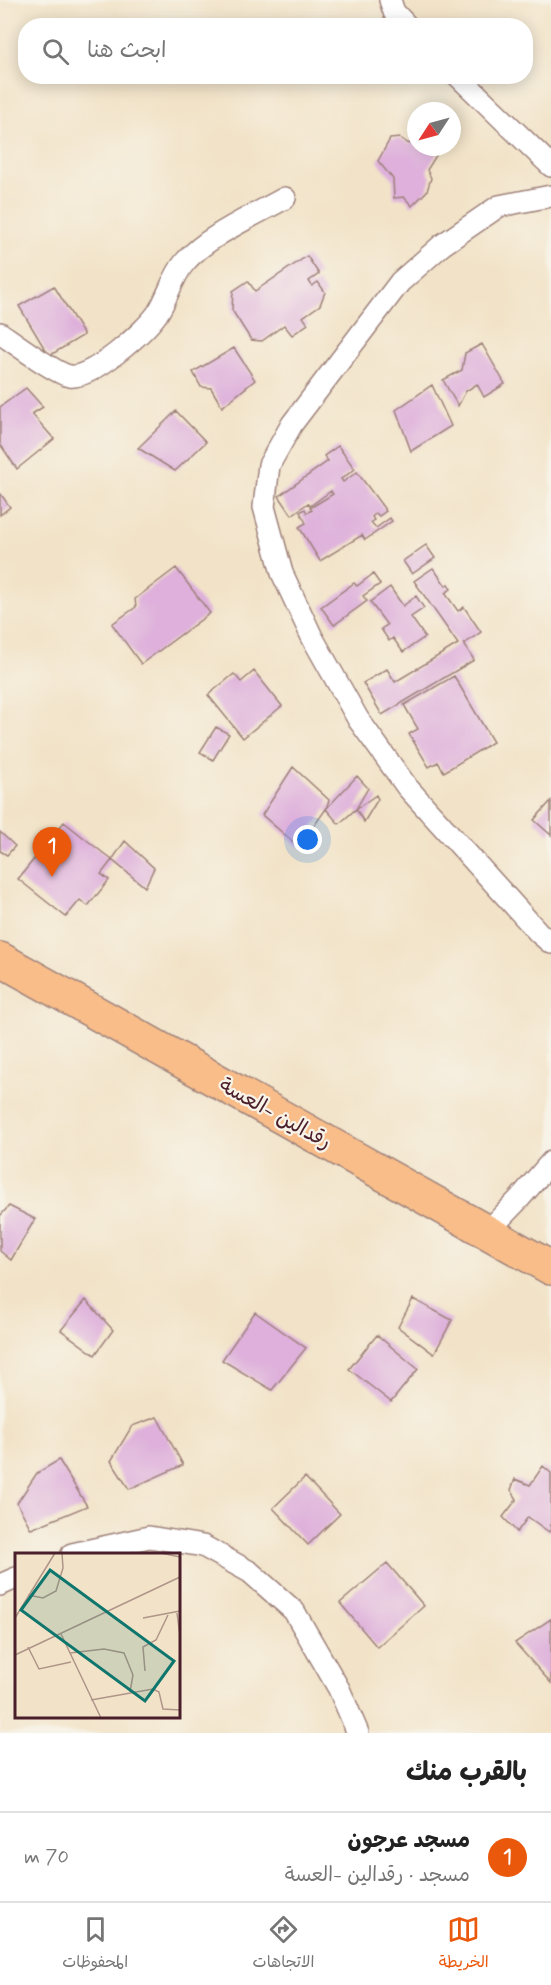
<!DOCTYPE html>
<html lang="ar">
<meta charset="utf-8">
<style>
:root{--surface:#fff;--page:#f2f2f2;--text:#222;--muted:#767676;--line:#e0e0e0;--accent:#ea580c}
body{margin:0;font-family:Mynerve,"Playpen Sans Arabic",sans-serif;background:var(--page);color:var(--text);direction:rtl}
.compass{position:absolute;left:407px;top:102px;width:54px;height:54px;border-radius:50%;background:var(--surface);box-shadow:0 3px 15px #0003;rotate:234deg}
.you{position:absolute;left:308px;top:840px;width:21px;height:21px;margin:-15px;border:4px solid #fff;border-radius:50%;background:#1a73e8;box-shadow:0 0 0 9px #1a73e833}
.badge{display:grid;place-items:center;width:39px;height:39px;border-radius:50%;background:var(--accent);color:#fff;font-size:20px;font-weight:700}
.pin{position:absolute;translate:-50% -50px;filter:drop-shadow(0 2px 3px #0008)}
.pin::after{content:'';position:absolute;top:32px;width:21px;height:18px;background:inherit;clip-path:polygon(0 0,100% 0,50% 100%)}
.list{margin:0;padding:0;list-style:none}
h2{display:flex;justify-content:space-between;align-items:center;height:78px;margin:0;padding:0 24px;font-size:26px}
h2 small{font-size:20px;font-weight:400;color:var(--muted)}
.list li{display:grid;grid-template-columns:39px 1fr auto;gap:18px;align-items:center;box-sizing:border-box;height:90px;padding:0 24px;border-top:2px solid var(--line)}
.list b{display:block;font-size:22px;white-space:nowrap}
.list p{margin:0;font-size:20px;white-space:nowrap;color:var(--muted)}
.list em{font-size:20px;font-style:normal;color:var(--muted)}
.icon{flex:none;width:33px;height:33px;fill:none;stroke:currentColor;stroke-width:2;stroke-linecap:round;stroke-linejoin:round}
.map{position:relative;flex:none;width:551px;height:1733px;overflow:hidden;direction:ltr}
.search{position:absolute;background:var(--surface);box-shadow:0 3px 15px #0003;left:18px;right:18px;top:18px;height:66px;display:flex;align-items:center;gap:15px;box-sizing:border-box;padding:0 21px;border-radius:24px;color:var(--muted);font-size:22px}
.sheet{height:168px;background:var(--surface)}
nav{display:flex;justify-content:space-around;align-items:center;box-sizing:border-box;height:84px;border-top:2px solid var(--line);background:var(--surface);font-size:16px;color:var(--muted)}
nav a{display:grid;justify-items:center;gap:3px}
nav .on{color:var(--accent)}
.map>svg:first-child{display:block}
.building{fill:#deb0db}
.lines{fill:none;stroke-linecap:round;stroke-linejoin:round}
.street-casing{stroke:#9e817a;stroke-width:24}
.primary-casing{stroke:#9e817a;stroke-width:36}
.street{stroke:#fff;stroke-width:21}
.primary{stroke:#f8bd89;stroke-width:33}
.labels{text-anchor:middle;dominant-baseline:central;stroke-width:4.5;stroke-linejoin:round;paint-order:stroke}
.street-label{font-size:21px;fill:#4a1f2b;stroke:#f7f3e8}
.inset-road{fill:none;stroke:#af9589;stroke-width:1.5}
.view{fill:#0f766e;fill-opacity:0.15;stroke:#0f766e;stroke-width:3}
.inset-edge{fill:none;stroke:#4a1f2b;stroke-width:3}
</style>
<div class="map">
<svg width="551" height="1733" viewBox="0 0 551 1733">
<rect width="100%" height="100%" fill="#f7f3e8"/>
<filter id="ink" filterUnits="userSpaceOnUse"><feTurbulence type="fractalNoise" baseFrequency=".0167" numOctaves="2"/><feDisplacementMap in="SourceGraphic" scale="12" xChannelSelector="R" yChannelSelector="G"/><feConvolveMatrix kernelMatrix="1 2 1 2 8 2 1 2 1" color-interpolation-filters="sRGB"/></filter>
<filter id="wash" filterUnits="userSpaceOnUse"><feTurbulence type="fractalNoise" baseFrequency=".008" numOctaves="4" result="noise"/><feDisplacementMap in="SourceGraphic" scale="24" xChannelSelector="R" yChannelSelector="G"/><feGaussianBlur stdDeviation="1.35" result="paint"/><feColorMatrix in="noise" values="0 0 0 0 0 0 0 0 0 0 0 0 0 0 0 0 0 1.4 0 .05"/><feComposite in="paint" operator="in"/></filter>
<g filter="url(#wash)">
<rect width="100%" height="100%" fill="#f2e3c8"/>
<g id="blocks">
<!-- building -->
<path class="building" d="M416 135V147H434L437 154 427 170 431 178 427 191 412 206 404 197 394 198 393 179 378 161 390 139 400 138 409 144Z
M307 256 319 274 309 281 312 286 318 282 325 292 320 305 303 317 308 324 292 335 284 325 262 341 251 340 232 310 233 291 248 281 255 291Z
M54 286 84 335 49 356 19 306Z
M482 344 505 384 484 397 477 384 466 391 458 406 443 380 462 370 465 353Z
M234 348 255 380 222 407 211 388 201 387 193 372Z
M432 385 451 426 411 451 396 410Z
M26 388 43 407 32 414 54 439 17 469 0 444V407Z
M176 411 206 442 175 471 138 448Z
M338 446 355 469 341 479 343 482 357 472 386 511 379 516 376 513 372 517 374 520 371 522 376 528 390 518 392 521 365 540 362 535 320 561 299 527 306 523 300 512 305 509 307 513 312 510 310 508 333 494 331 491 310 506 308 503 292 515 279 496 328 461 324 456Z
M0 493 10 507 0 515Z
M426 545 435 558 412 574 403 561Z
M176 568 210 613 141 664 112 624 136 607 135 599Z
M433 568 446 586 448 584 451 589 445 593 458 611 464 607 481 632 464 644 474 660 382 715 363 683 387 669 395 682 458 644 414 581Z
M373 574 380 584 363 596 367 601 334 625 321 607 354 583 357 586Z
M390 587 403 606 416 596 424 608 411 617 425 637 403 652 393 638 389 641 381 629 387 625 370 602Z
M254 671 282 706 243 738 208 695 234 674 241 682Z
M454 676 493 742 444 772 438 762 429 767 409 734 418 729 404 705Z
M216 727 229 734 213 760 200 752Z
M293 767 329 800 326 809 299 847 262 815Z
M357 776 368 788 356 809 376 795 378 799 364 822 356 809 339 824 326 809Z
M551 801V835L534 820Z
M64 822 112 860 101 874 109 880 88 906 80 900 66 917 18 879Z
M0 832 15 846 7 855 0 851Z
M125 841 154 868 145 887 112 860Z
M9 1206 35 1219 11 1260 0 1251V1216Z
M413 1299 452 1320 434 1354 398 1327Z
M86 1300 113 1330 95 1355 61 1330Z
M255 1312 306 1348 272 1390 222 1360Z
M377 1335 418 1369 391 1402 349 1369Z
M157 1417 183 1465 129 1489 111 1461 132 1426Z
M59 1460 87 1506 31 1529 17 1503 37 1473Z
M543 1466 551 1473V1528L549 1532 528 1517 517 1532 503 1517 517 1499 511 1490 515 1479 530 1485Z
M305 1477 340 1514 308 1545 273 1508Z
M387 1563 424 1606 377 1647 340 1603Z
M551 1619V1683L515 1643Z"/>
</g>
</g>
<g filter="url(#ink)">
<use href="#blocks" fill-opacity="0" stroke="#9e817a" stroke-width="1.5"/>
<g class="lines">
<defs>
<path id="street" d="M390 0 394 12 407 26
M458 76 551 166
M551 196 499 206 442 245 400 282 292 424 269 465 264 507 282 573 312 637 358 719 407 787 539 933 551 943
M0 333C13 342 58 375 70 376 92 379 144 332 157 314 168 298 172 277 185 262 207 236 255 215 285 198
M486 1233 520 1198 551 1162
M72 1554 149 1537 203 1546 250 1572 294 1611 339 1689 358 1733
M0 1585 16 1578"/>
<path id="primary" d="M0 959 551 1268"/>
</defs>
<!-- street casing -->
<use href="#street" class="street-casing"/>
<!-- primary casing -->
<use href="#primary" class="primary-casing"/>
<!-- street -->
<use href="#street" class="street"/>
<!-- primary -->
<use href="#primary" class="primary"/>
</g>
</g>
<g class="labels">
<!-- street labels -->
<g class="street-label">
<text transform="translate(275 1114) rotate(29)">رقدالين -العسة</text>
</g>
</g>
<!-- overview -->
<g transform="translate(15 1553)">
<rect width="165" height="165" fill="#f2e3c8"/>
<path class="inset-road" d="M146 0 165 4M13 42 28 45 41 38 48 15 47 0M162 60 165 83M0 65 40 0M128 65 165 58M46 81 86 165M13 94 24 116 56 109M55 100 89 96 109 100 118 122 115 139M0 102 165 24M130 118 128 94 141 87 153 62M76 147 138 136 144 139 148 156 165 157"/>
<path class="view" d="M35 17 159 108 130 148 6 57Z"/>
<rect width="165" height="165" class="inset-edge"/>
</g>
</svg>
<svg class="compass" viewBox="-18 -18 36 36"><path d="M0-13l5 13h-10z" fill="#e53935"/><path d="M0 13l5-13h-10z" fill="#767676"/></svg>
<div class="you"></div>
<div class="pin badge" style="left:52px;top:877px">1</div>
<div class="search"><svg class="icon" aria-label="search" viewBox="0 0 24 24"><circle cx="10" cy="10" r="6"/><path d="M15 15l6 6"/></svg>ابحث هنا</div>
</div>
<section class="sheet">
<h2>بالقرب منك<small></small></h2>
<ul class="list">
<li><span class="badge">1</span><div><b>مسجد عرجون</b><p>مسجد · رقدالين -العسة</p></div><em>70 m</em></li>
</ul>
</section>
<nav>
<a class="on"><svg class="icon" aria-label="map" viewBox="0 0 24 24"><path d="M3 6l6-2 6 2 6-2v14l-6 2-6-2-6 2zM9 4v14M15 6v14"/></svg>الخريطة</a>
<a><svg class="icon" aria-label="directions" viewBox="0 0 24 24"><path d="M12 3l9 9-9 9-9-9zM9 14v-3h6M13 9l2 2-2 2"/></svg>الاتجاهات</a>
<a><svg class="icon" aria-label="saved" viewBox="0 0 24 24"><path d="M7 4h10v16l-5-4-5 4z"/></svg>المحفوظات</a>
</nav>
